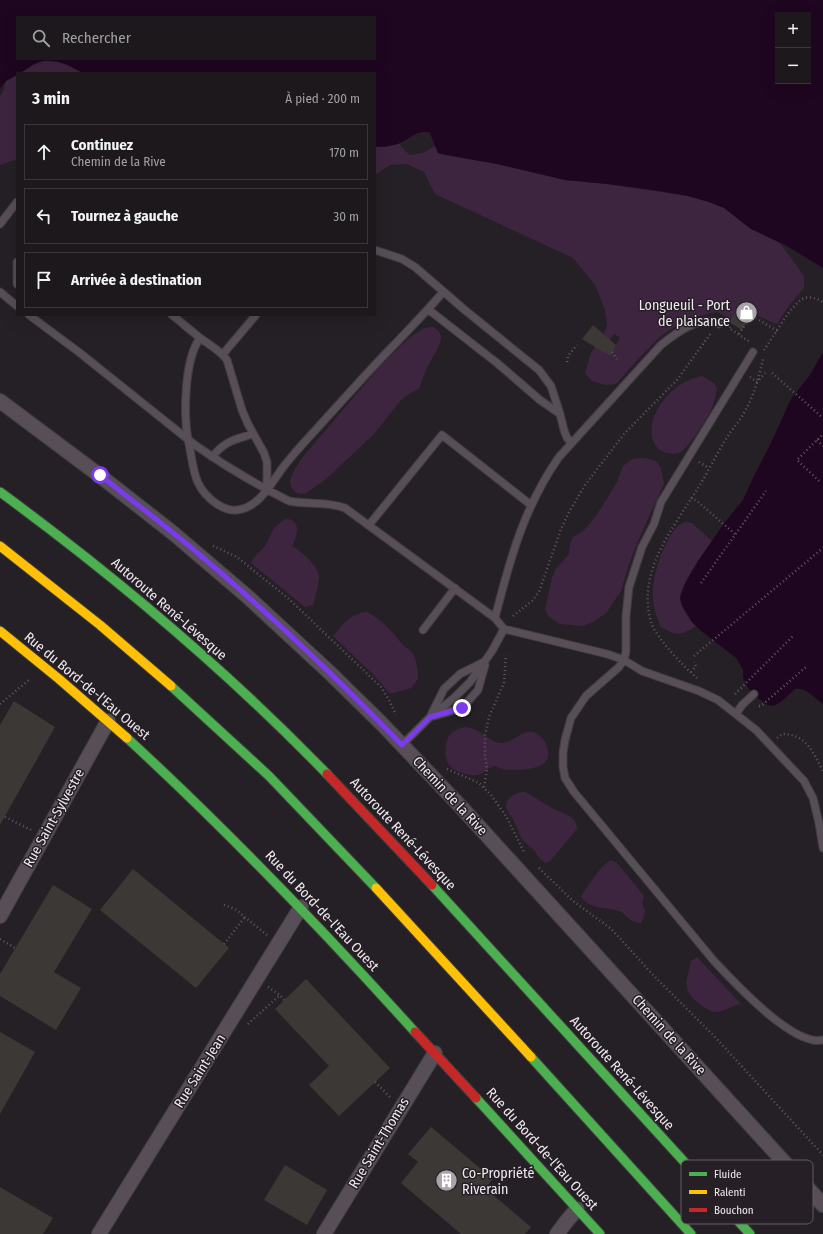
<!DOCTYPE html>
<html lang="fr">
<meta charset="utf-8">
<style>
:root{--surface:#1c181c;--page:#292529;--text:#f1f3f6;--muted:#a0a0a3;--line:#3a373b}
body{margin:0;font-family:"Fira Sans Condensed",sans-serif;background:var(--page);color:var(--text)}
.controls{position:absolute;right:12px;top:12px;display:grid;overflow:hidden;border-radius:0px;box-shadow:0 4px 16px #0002}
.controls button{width:36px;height:36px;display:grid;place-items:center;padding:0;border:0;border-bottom:1px solid var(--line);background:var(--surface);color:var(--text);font:20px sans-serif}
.stop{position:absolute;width:12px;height:12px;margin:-9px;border:3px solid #7c3aed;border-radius:50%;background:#fff}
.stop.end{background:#7c3aed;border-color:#fff;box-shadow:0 1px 4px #0008}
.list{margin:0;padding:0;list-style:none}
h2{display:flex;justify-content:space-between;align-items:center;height:52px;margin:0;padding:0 16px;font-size:17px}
h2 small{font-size:13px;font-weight:400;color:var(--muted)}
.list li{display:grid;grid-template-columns:26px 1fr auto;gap:12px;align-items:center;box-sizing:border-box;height:56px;margin:0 8px 8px;padding:0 8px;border:1px solid var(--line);border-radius:0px}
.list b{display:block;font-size:15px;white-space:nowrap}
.list p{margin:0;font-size:13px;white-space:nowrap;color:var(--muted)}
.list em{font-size:13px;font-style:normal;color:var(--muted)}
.icon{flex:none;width:22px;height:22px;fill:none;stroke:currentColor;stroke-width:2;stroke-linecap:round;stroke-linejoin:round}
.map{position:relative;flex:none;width:823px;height:1234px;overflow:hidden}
.search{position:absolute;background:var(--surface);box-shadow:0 4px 16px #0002;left:16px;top:16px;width:360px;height:44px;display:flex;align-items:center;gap:10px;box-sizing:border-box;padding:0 14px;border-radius:0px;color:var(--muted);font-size:15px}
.panel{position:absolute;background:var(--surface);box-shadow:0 4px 16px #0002;left:16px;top:72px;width:360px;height:244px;border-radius:0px}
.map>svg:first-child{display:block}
.green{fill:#3e253f;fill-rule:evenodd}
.water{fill:#1f0620;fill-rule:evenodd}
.building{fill:#3c3835}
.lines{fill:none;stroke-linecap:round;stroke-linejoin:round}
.lane-casing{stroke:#403d40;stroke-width:9}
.street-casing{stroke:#403d40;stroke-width:16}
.fast-casing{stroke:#403d40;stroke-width:11}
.slow-casing{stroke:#403d40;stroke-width:11}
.jam-casing{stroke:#403d40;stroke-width:11}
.path{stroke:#5f585f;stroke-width:2.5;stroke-dasharray:1 3;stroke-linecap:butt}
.lane{stroke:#574e57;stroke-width:7}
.street{stroke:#574e57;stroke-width:14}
.fast{stroke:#4caf50;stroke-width:9}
.slow{stroke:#ffc107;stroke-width:9}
.jam{stroke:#c62828;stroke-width:9}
.route{stroke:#7c3aed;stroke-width:5}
.labels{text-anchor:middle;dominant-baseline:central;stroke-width:3;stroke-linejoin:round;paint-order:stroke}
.poi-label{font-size:14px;fill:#eeeaee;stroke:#261f26;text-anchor:end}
.street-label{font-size:14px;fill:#eeeaee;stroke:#261f26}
.key{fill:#261f26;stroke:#625c62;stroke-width:1}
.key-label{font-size:11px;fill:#eeeaee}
</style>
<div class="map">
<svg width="823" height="1234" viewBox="0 0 823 1234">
<rect width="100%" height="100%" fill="#252025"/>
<!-- green -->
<path class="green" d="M43 61 62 62 83 73H20L33 65Z
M17 75V159L0 165V96L3 92 6 81Z
M399 143 404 150 410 155 423 153 435 146 438 153 446 155 497 164 565 180 607 184 688 196 709 202 724 208 751 229 780 243 804 276V288L790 304 777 324 762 318 741 304 731 319 717 312 689 318 662 335 637 360 616 384 605 385 592 381 585 373 591 353 605 331 607 325 605 310 595 285 573 258 435 194 424 172 407 164 390 165 375 175V147H386ZM614 334 620 338 609 356 603 351Z
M433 327C450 335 435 352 430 362 425 371 422 380 419 389L410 393 401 400 374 434 325 480 306 493 300 494 295 492 291 487 290 481 293 472 302 458 382 364 408 339 418 332 424 328Z
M702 376 714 383 717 389C715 396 714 404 711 410 707 419 688 448 681 452 676 454 673 454 669 453 662 452 657 449 654 443 642 415 675 380 702 376Z
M642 458 650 459 657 462 661 468 664 484 638 541 629 564 621 591 606 613 593 622 582 626 560 624 549 617 545 610 552 578 556 569 569 554 570 544 573 537 582 532 592 521 602 507 617 482 623 466 632 459Z
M286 519C302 520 297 536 292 546 301 551 318 565 319 577 319 584 315 599 313 605L305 607 251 563C255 555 260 552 265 546 274 532 269 529 286 519Z
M685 522 692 523 712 541C703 554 680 584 680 599 681 608 689 620 696 626 680 636 677 636 661 627 657 617 653 608 653 597 651 579 664 540 677 527 679 525 682 523 685 522Z
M367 612C385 622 391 631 404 646 407 649 411 650 413 654 417 662 418 670 418 679L411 688 390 694 374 675 333 636C344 624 349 614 367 612Z
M467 727C470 728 473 729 476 730 484 733 492 744 502 743 517 742 527 721 543 739 546 742 547 746 548 750 551 769 528 769 514 770 511 770 506 770 502 769 499 768 497 766 494 766 488 768 484 773 478 775 469 776 455 772 449 765 445 760 445 751 446 745 448 732 455 729 467 727Z
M525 792C534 796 541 802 550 807 557 811 569 814 574 820 576 823 577 826 577 829L550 861 546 863C539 860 538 855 534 850 530 846 525 843 522 839 518 832 516 823 511 816 509 813 506 810 506 805 507 796 518 792 525 792Z
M611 860 618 864 644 896 642 904 645 910 643 919 641 923C626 921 629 915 619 911 607 907 590 910 581 897 585 889 604 862 611 860Z
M697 957 741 1004C733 1005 726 1011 717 1012 710 1012 707 1009 701 1005 681 990 686 983 691 961Z"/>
<!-- water -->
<path class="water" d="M0 0H823V268L785 245 751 229 724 208 709 202 688 196 653 190 607 184 565 180 497 164 446 155 438 153 430 133C418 128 409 140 398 144 390 146 383 147 375 147V73H83C68 65 51 55 34 64 29 67 23 73 17 73V75L6 81 0 89ZM778 15H808V81H778ZM17 17H375V59H17Z
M823 352V704C814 698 806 687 795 689L782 701 774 706 768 705 759 699 748 688 743 678V670L736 658 700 630 692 622 682 605 680 598 685 584 698 561 725 522 743 500 755 474 770 445 791 399 810 375Z"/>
<!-- building -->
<path class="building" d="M741 304 753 312 742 330 729 322Z
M593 325 616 345 610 356 582 339Z
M14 701 55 727 0 825V725Z
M133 869 229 948 196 988 100 910Z
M53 885 92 909 54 972 81 988 56 1030 0 996V974Z
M306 979 390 1068 339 1116 309 1085 329 1066 275 1009Z
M0 1032 35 1052 0 1114Z
M431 1127 493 1179 485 1188 531 1227 525 1234H461L401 1183 418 1162 408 1154Z
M285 1165 327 1190 307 1225 264 1200Z
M0 1187 53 1218 43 1234H0Z"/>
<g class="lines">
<defs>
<path id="lane" d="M0 224 17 202
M375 250 402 259 415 267 466 311 539 370 551 386 560 414 564 430 567 438 571 442
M17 262V284
M0 292 17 306
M429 310 497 363 540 400 560 414
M29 315 80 353 195 445C225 466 257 485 289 501 308 505 327 501 345 508L495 618 504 629 607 654 624 660 642 671 699 691 718 700 756 730 804 781 813 798 819 823 823 848
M172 315C181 322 190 330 199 337 209 345 220 350 227 360L242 410 248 424 264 453 267 462V489
M200 338C184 360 183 417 189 444 194 469 193 488 217 504 223 508 229 511 237 510 259 508 272 482 284 466 298 448 315 431 330 414 352 390 373 366 396 343 412 326 428 310 443 292
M753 352 661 502 654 524 642 547 629 587 626 616V651L624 660 619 667 586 696 571 718 565 740 563 753V767L565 778 574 792 714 961C733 981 793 1047 823 1040
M223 354 256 315
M212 457C226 440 234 440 253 434
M369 525 442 435 531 505
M495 618C510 559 524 507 559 457L661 345C675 334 700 314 719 324
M423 630 455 588
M736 714 742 705 754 694
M431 715 444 689 460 674 484 662
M434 716 462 708 478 690 485 665
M402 745 430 717 454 698 470 682 492 651 504 629"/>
<path id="street" d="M0 401 99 475 173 533 248 597 329 672 382 724 462 808 823 1205
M0 916 108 721
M99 1234 301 907
M324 1234 435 1053
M557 1234 566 1222 577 1209"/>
<path id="fast" d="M0 492C116 577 227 671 327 774
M171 686 269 776 376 888
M127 738C228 831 323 930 415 1032
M432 885 750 1234
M531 1057 691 1234
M476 1098 600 1234"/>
<path id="slow" d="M0 546 100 625 171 686
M0 631 59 679 127 738
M376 888 531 1057"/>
<path id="jam" d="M327 774 432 885
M415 1032 476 1098"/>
</defs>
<!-- lane casing -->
<use href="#lane" class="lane-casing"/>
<!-- street casing -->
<use href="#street" class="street-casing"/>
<!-- fast casing -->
<use href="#fast" class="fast-casing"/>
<!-- slow casing -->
<use href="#slow" class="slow-casing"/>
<!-- jam casing -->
<use href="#jam" class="jam-casing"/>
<!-- path -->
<path class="path" d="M730 327 729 328 750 342
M739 334 751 315 777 331
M764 350C772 339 793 301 805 298 811 296 817 299 823 302
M612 352 617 359
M567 362 568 356 577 345
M772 373 823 418
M750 377 757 382 765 373
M817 440 823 446
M699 462 709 468
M819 481 797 460 823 434
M691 498 697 501 735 534
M213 546 237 557 289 599 381 687 389 700 396 715
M701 583 766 491
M513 616 532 601 539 592 561 529 569 512 585 485 624 434 677 380 711 333
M694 656 823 548
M691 672 696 666 694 662
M697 678C684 667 656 638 651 622 637 575 669 533 693 496 705 478 715 457 726 439 732 429 740 421 745 411 754 395 759 377 763 359
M735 694 794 635
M0 704 30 679
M759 706H761L806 667
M777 738 782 734C807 734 813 753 823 771
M447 769 479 783 491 795 506 816 524 852
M484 787 487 769 485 756V735L489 717 504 683 506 655
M5 817 31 830
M539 868 573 901 610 928 616 934 654 976 714 1036 823 1155
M224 905 235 909 267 935
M0 939 15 948
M224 944 245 917
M268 987 280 995 284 1000
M248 1024 280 995
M375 1082 390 1097
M490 1192 508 1174"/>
<!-- lane -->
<use href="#lane" class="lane"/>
<!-- street -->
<use href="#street" class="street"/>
<!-- fast -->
<use href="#fast" class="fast"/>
<!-- slow -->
<use href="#slow" class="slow"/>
<!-- jam -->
<use href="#jam" class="jam"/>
</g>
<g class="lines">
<!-- route -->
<path class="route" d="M100 475C131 500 163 524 194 550 267 611 336 677 402 745L430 717 462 708"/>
</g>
<!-- icons -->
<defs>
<symbol id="shop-disc" viewBox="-11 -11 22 22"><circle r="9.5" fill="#a8a3a8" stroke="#261f26"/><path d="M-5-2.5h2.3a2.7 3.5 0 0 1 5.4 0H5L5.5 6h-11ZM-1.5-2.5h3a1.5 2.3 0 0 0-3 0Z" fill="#fff"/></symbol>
<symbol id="building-disc" viewBox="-11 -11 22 22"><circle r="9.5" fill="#a8a3a8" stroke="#261f26"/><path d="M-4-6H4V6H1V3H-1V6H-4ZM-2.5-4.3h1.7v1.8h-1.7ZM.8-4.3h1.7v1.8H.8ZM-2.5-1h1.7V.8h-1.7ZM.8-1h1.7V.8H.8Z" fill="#fff"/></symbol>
</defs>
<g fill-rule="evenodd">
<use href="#shop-disc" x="734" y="300" width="25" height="25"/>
<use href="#building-disc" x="434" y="1168" width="25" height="25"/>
</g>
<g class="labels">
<!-- poi labels -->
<g class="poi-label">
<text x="730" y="305">Longueuil - Port<tspan x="730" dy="16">de plaisance</tspan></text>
<text x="462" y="1173" text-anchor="start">Co-Propriété<tspan x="462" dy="16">Riverain</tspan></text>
</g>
<!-- street labels -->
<g class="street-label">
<text transform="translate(169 609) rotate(41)">Autoroute René-Lévesque</text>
<text transform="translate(87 686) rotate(40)">Rue du Bord-de-l'Eau Ouest</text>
<text transform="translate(450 796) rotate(47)">Chemin de la Rive</text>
<text transform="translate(54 818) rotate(-61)">Rue Saint-Sylvestre</text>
<text transform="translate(403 834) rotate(47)">Autoroute René-Lévesque</text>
<text transform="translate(322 911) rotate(47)">Rue du Bord-de-l'Eau Ouest</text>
<text transform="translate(669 1035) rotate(48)">Chemin de la Rive</text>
<text transform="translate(200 1071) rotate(-58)">Rue Saint-Jean</text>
<text transform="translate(622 1073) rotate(48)">Autoroute René-Lévesque</text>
<text transform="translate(379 1143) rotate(-59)">Rue Saint-Thomas</text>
<text transform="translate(542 1149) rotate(48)">Rue du Bord-de-l'Eau Ouest</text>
</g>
</g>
<!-- legend -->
<rect x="681" y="1160" width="132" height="64" rx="6" class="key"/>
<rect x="689" y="1172" width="18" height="4" fill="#4caf50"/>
<rect x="689" y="1190" width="18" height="4" fill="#ffc107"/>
<rect x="689" y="1208" width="18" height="4" fill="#c62828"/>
<g class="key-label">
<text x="714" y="1178">Fluide</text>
<text x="714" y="1196">Ralenti</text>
<text x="714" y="1214">Bouchon</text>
</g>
</svg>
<div class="controls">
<button>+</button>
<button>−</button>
</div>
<div class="stop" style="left:100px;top:475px"></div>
<div class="stop end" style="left:462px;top:708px"></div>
<div class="search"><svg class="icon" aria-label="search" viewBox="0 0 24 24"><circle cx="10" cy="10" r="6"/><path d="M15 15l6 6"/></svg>Rechercher</div>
<section class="panel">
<h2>3 min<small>À pied · 200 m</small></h2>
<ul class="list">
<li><svg class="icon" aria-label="ahead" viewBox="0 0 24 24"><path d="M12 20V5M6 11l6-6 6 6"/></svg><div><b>Continuez</b><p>Chemin de la Rive</p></div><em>170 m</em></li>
<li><svg class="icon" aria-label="left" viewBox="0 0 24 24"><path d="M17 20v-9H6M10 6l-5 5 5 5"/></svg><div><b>Tournez à gauche</b></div><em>30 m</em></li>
<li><svg class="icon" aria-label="arrive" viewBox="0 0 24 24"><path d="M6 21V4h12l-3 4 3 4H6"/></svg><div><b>Arrivée à destination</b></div></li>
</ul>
</section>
</div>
